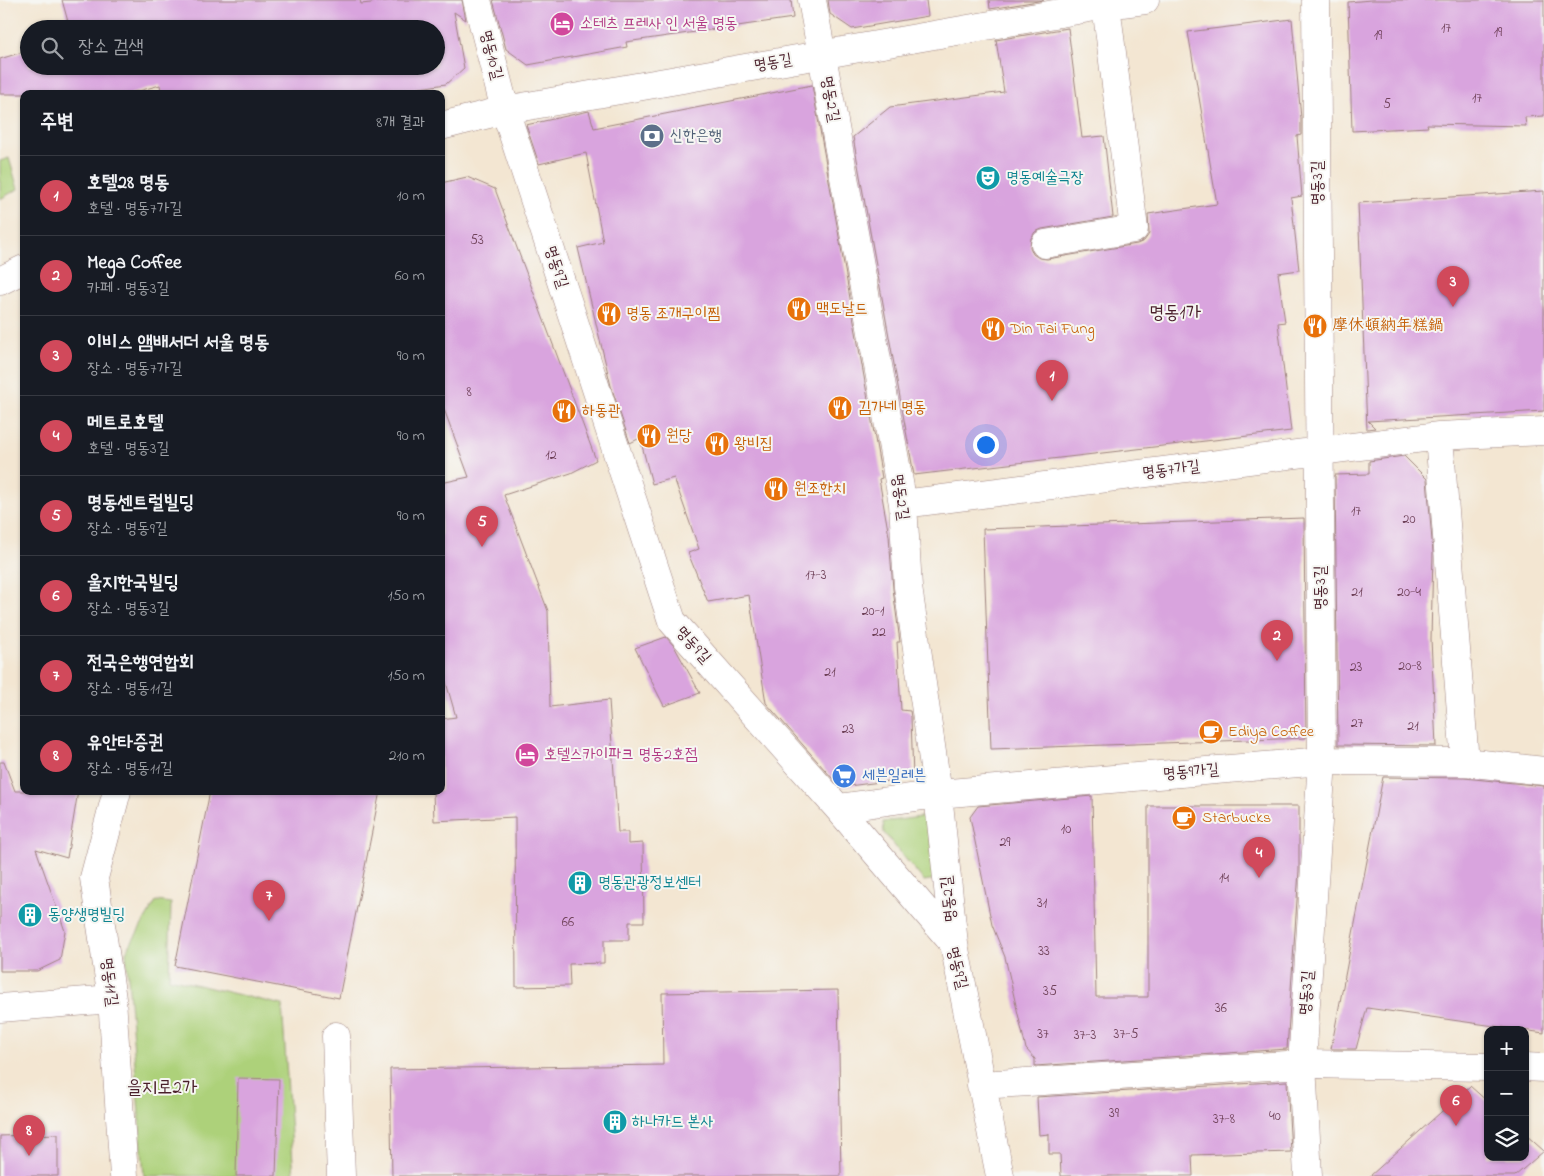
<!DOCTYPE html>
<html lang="ko">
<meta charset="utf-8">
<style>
:root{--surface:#171b24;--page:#242831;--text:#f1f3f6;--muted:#9ea1a6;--line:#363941;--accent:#d1495b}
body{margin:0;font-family:"Indie Flower","LXGW WenKai TC","Poor Story",sans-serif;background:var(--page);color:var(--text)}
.controls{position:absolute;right:15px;bottom:15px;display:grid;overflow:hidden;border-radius:10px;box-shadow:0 1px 4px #0004}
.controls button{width:45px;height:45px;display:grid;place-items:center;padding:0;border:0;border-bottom:1px solid var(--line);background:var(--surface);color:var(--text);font:25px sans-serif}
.you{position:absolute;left:985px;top:444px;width:18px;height:18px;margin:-12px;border:4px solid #fff;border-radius:50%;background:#1a73e8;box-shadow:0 0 0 8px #1a73e833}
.badge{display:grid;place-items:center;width:32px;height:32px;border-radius:50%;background:var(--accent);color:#fff;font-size:16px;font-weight:700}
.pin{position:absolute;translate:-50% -41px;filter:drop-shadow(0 1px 2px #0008)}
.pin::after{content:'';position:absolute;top:26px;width:18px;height:15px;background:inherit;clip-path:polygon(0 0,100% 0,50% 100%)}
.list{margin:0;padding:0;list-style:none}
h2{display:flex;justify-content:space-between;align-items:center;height:65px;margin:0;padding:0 20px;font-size:21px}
h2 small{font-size:16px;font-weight:400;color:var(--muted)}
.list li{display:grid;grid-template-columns:32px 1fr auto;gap:15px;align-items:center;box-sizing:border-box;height:80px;padding:0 20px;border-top:1px solid var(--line)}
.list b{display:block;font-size:19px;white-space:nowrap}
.list p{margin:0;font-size:16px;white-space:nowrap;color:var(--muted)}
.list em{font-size:16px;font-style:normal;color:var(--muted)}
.icon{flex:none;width:28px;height:28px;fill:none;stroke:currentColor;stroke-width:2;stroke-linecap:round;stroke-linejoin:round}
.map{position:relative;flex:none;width:1544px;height:1176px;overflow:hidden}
.search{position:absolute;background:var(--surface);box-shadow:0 1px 4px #0004;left:20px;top:20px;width:425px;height:55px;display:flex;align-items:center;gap:12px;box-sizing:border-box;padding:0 18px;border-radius:28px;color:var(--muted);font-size:19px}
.panel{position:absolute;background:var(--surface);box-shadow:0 1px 4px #0004;left:20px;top:90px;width:425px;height:705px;border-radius:10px}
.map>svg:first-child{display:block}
.green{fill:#add17a;stroke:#7c7852}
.building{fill:#d9a4de}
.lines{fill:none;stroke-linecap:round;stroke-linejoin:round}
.minor-casing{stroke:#9e827e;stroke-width:29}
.minor{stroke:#fff;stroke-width:28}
.labels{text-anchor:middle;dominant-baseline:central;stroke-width:4;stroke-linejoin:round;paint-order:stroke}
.number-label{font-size:14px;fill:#6e4058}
.hotel-label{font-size:16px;fill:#b23c85;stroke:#f6f6f2;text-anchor:start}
.street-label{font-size:16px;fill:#4a1f2b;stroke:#f6f6f2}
.service-label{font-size:16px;fill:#4e5e75;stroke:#f6f6f2;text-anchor:start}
.culture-label{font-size:16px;fill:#0d838f;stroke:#f6f6f2;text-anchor:start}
.food-label{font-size:16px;fill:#c56008;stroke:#f6f6f2;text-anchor:start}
.shop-label{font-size:16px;fill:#366cbe;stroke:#f6f6f2;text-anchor:start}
.quarter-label{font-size:19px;fill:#4a1f2b;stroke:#f6f6f2}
</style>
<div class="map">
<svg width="1544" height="1176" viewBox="0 0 1544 1176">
<rect width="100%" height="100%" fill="#f6f6f2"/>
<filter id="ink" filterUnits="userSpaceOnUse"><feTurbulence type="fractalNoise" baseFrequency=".02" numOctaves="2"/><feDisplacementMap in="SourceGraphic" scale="10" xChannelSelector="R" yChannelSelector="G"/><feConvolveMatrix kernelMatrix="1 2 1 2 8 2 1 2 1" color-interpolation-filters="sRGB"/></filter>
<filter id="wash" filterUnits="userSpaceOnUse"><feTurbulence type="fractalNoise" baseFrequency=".0096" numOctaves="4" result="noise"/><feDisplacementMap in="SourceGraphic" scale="20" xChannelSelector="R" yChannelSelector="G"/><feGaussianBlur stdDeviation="1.12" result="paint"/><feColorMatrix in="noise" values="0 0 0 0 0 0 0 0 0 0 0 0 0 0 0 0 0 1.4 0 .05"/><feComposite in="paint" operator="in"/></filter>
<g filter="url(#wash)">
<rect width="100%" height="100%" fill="#f3e6d2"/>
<!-- green -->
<path class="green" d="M9 158 18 189 0 199V161Z
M928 816 937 879 924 881 884 833 883 822Z
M156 901 171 903 169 978 282 1005 294 1176H144L126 952Z"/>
<g id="blocks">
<!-- building -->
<path class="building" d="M62 0H360L361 4 398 0H462L466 20 454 12 464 68 446 84 381 94H162L160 85 128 94H0V59L29 50V66H436V29H70Z
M493 0H791L793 18 626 42 627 47 528 65 506 49Z
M828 0H926L928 16 852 29 830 14Z
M989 0H1044L990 9Z
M1371 0H1544V116L1525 117 1526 126 1427 124 1428 127 1352 131 1348 2Z
M1292 19 1301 118V135L1297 136 1302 196 1291 198 1299 270 1278 273 1285 322 1278 323 1291 431 914 475 853 137 890 107 1004 92 996 40 1068 28 1082 138 1104 136 1113 217 1042 229 1035 232 1031 238 1030 247 1033 254 1039 258 1047 259 1137 244 1144 241 1149 234 1148 214 1217 204 1188 32Z
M812 85 882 478 879 479 889 536 893 589 900 642H897L901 710 910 711 911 717 913 778 840 787 766 703 749 595 708 602 688 553 699 549 674 478 652 484 640 438 630 443 611 386 578 248 603 242 586 153 539 164 526 125 589 111 594 128Z
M467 177 495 189 596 460 571 473 504 495 548 611 550 707 609 700 618 832H628V844L643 843 644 922H629V940H604V963L569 964 570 986 516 987 515 817 434 821 433 791H441V719L456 717 441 665V483L469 477 441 401V183Z
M1544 191V411L1368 421 1375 428 1367 429 1358 203Z
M1404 456 1427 479 1433 553 1431 639 1436 746 1338 745 1335 475 1369 474V461Z
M1304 518 1306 738 991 749 983 529Z
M666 637 674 646 700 693 664 706 635 648Z
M0 762H4L15 791H78L67 858 36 849 65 931 60 960 37 971H0Z
M1383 777 1464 778 1544 786V1033L1367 1008 1356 1049H1331Z
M210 791H380L339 998 175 966Z
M1092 796 1096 997H1148V806H1299V870L1287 1049 1035 1066V1059L1026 1049 1005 957 992 925 970 817 978 806Z
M838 990 841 1176H392L390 1069 663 1065 662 993Z
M238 1078 279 1079 276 1176H236Z
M1287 1081 1291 1152 1192 1155 1193 1176H1061L1060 1154H1049V1134L1039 1135 1037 1097Z
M1470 1086 1488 1102V1157H1525V1134L1544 1151 1515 1176H1370Z
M58 1134V1176H0V1136Z"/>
</g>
</g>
<g filter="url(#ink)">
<use href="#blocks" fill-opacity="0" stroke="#9e827e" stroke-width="1"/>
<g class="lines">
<defs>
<path id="minor" d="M477 0 505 110 672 621 838 808 954 944 1000 1176
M812 0 903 504 908 587 938 794 954 944
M441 126 505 110 1106 5 1145 0
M1045 244 1134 229 1106 5
M0 281 24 269
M1439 436 1465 762
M903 504 1439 436 1544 431
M117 791 94 878 112 999 124 1176
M838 808 938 794 1322 761 1465 762 1544 771
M0 1008 112 999
M336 1036 341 1176
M1525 1067 1544 1068
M981 1085 1302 1064 1488 1067
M1308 1176 1302 1064 1322 761 1316 0"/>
</defs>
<!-- minor casing -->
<use href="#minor" class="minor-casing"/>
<!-- minor -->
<use href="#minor" class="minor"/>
</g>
</g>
<!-- icons -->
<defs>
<symbol id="hotel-disc" viewBox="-11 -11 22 22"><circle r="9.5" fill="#d1479c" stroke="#f6f6f2"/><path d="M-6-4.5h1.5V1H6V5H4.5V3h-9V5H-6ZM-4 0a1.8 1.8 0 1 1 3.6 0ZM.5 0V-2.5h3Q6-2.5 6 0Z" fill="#fff"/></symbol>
<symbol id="bank-disc" viewBox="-11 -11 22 22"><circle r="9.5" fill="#5c6f8a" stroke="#f6f6f2"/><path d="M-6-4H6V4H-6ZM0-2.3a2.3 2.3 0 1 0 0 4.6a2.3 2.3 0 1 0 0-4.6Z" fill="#fff"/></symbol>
<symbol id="theatre-disc" viewBox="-11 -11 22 22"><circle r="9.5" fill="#0f9aa8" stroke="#f6f6f2"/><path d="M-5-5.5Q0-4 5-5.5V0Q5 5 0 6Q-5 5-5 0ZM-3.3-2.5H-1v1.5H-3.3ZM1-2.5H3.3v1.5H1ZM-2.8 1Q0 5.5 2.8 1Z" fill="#fff"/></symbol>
<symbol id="restaurant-disc" viewBox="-11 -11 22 22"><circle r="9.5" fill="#e8710a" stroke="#f6f6f2"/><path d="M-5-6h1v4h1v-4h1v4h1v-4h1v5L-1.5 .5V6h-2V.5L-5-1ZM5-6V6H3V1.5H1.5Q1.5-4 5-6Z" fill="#fff"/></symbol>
<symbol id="cafe-disc" viewBox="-11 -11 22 22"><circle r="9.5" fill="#e8710a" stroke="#f6f6f2"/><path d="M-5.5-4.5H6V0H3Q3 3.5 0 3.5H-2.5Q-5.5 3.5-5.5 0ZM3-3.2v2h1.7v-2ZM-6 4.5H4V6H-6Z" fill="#fff"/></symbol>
<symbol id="supermarket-disc" viewBox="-11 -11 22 22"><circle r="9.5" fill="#3f7fe0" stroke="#f6f6f2"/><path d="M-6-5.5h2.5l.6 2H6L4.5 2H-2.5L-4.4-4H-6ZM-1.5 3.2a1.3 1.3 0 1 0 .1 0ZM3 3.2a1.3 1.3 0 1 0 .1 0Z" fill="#fff"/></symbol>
<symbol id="building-disc" viewBox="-11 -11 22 22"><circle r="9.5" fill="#0f9aa8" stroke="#f6f6f2"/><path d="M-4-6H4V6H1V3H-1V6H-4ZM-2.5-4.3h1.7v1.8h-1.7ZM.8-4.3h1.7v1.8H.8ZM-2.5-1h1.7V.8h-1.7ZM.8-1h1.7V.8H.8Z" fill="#fff"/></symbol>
</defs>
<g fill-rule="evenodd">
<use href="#hotel-disc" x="548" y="10" width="28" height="28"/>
<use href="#bank-disc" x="638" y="122" width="28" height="28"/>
<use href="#theatre-disc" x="974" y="164" width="28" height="28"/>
<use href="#restaurant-disc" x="785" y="295" width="28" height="28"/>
<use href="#restaurant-disc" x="595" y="300" width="28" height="28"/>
<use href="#restaurant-disc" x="1301" y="312" width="28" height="28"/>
<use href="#restaurant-disc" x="979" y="315" width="28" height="28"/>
<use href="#restaurant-disc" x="826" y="394" width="28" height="28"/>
<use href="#restaurant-disc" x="550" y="397" width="28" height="28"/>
<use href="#restaurant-disc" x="635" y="422" width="28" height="28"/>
<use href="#restaurant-disc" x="703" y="430" width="28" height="28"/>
<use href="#restaurant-disc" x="762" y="475" width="28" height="28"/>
<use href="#cafe-disc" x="1197" y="718" width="28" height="28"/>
<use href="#hotel-disc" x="513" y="741" width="28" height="28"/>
<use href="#supermarket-disc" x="830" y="762" width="28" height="28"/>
<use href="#cafe-disc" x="1170" y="804" width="28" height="28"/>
<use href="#building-disc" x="566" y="869" width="28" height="28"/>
<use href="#building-disc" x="16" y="901" width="28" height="28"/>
<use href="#building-disc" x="601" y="1108" width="28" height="28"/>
</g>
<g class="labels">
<!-- number labels -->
<g class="number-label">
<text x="1446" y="28">17</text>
<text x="1498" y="32">19</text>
<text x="1378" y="35">19</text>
<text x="1477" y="98">17</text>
<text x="1387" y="104">5</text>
<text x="477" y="240">53</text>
<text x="469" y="392">8</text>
<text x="551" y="455">12</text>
<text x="1356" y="511">17</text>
<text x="1409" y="519">20</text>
<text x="816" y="575">17-3</text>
<text x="1357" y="592">21</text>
<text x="1409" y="592">20-4</text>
<text x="873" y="611">20-1</text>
<text x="879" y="632">22</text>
<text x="1410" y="666">20-8</text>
<text x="1356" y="667">23</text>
<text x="830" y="672">21</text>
<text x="1357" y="723">27</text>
<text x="1413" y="726">21</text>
<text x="848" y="729">23</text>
<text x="1066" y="829">10</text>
<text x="1005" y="842">29</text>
<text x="1224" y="878">14</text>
<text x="1042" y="903">31</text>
<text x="568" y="922">66</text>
<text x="1044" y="951">33</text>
<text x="1050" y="991">35</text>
<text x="1221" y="1008">36</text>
<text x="1043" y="1034">37</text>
<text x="1126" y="1034">37-5</text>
<text x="1085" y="1035">37-3</text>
<text x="1114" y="1113">39</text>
<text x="1275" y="1116">40</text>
<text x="1224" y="1119">37-8</text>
</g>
<!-- hotel labels -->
<g class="hotel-label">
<text x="580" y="24">소테츠 프레사 인 서울 명동</text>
<text x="544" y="755">호텔스카이파크 명동2호점</text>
</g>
<!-- street labels -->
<g class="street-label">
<text transform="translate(491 55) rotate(76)">명동10길</text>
<text transform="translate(773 63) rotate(-10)">명동길</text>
<text transform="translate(830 99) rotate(80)">명동2길</text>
<text transform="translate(1318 183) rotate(-90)">명동3길</text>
<text transform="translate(556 267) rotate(72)">명동9길</text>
<text transform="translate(1171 470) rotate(-7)">명동7가길</text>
<text transform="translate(900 497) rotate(82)">명동2길</text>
<text transform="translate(1321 588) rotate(-90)">명동3길</text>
<text transform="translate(693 645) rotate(48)">명동9길</text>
<text transform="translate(1191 772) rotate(-5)">명동9가길</text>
<text transform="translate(949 899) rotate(-96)">명동2길</text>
<text transform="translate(957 968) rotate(76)">명동9길</text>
<text transform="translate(109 982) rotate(83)">명동11길</text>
<text transform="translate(1307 993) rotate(-86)">명동3길</text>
</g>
<!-- service labels -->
<g class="service-label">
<text x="670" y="136">신한은행</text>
</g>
<!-- culture labels -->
<g class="culture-label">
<text x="1006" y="178">명동예술극장</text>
<text x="598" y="883">명동관광정보센터</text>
<text x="48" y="915">동양생명빌딩</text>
<text x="632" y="1122">하나카드 본사</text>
</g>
<!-- food labels -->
<g class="food-label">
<text x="816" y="309">맥도날드</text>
<text x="626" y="314">명동 조개구이찜</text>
<text x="1332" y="326">摩休頓納年糕鍋</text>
<text x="1010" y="329">Din Tai Fung</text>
<text x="858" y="408">김가네 명동</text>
<text x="582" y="411">하동관</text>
<text x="666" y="436">원당</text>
<text x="734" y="444">왕비집</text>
<text x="794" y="489">원조한치</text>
<text x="1228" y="732">Ediya Coffee</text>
<text x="1202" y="818">Starbucks</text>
</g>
<!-- shop labels -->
<g class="shop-label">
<text x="862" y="776">세븐일레븐</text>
</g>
<!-- quarter labels -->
<g class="quarter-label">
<text x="1175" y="313">명동1가</text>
<text x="162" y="1088">을지로2가</text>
</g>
</g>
</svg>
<div class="controls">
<button>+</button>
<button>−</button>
<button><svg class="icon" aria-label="layers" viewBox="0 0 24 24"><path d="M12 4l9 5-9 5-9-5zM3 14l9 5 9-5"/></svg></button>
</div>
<div class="you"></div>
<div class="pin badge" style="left:1052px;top:401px">1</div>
<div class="pin badge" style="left:1277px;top:661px">2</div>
<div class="pin badge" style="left:1453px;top:307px">3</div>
<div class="pin badge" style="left:1259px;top:878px">4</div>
<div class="pin badge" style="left:482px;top:547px">5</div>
<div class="pin badge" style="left:1456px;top:1126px">6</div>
<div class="pin badge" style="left:269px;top:921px">7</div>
<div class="pin badge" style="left:29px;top:1156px">8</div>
<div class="search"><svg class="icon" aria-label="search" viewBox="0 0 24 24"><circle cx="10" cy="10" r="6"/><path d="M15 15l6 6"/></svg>장소 검색</div>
<section class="panel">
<h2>주변<small>8개 결과</small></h2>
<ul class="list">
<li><span class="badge">1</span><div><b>호텔28 명동</b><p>호텔 · 명동7가길</p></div><em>10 m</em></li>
<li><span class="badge">2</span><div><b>Mega Coffee</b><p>카페 · 명동3길</p></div><em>60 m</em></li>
<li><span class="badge">3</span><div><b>이비스 앰배서더 서울 명동</b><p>장소 · 명동7가길</p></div><em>90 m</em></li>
<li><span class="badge">4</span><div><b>메트로호텔</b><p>호텔 · 명동3길</p></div><em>90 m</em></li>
<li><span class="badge">5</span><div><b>명동센트럴빌딩</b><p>장소 · 명동9길</p></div><em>90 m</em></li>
<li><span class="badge">6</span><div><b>울지한국빌딩</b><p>장소 · 명동3길</p></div><em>150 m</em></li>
<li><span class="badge">7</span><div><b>전국은행연합회</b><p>장소 · 명동11길</p></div><em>150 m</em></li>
<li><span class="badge">8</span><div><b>유안타증권</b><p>장소 · 명동11길</p></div><em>210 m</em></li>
</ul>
</section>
</div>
